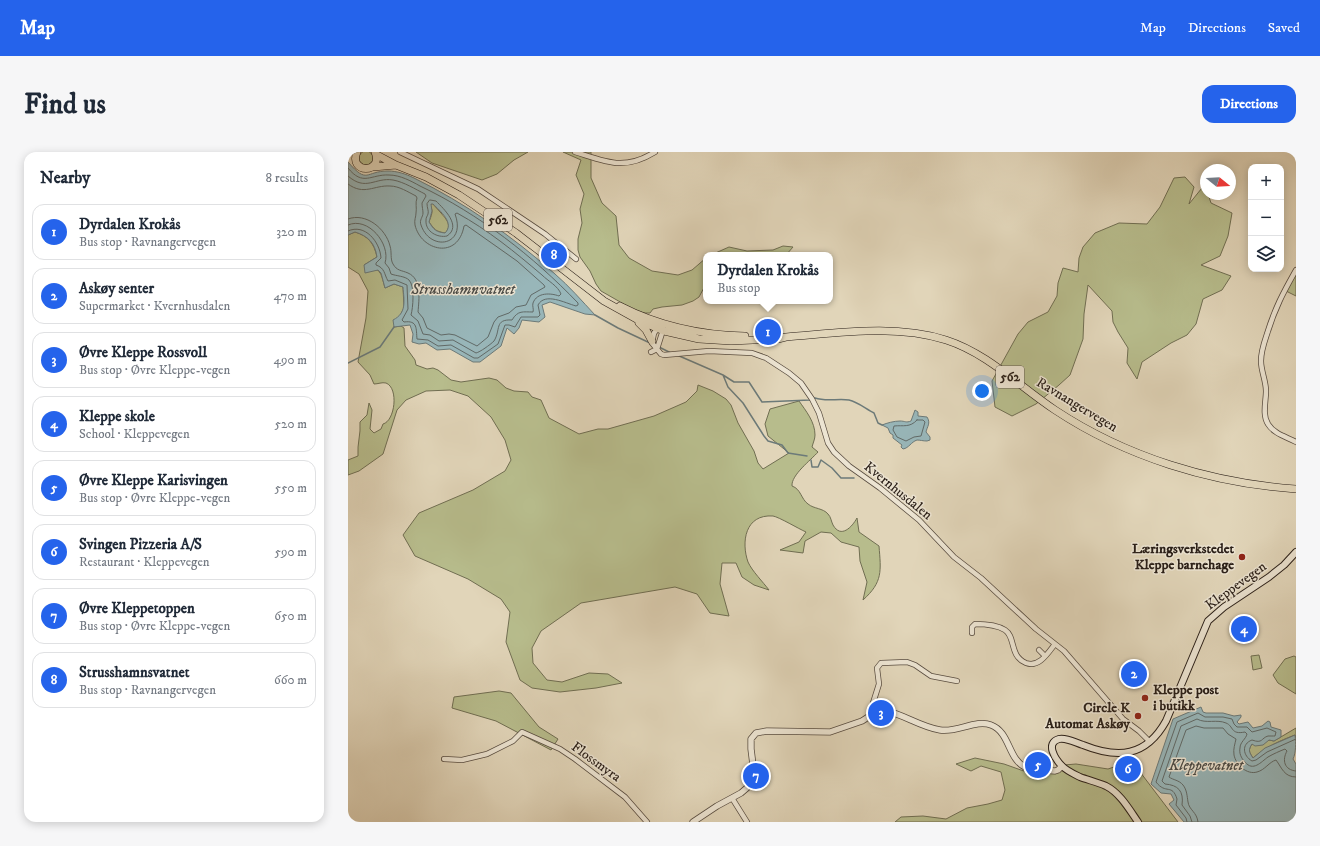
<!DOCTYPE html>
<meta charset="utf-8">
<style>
:root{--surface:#fff;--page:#f6f6f7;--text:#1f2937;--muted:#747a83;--line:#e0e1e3;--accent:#2563eb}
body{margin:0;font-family:"IM FELL DW Pica",serif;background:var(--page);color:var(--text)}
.controls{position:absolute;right:12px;top:12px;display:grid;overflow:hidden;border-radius:8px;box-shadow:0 2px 10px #0003}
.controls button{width:36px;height:36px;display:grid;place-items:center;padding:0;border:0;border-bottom:1px solid var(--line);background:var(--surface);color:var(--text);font:20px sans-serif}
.compass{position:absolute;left:852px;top:12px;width:36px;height:36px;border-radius:50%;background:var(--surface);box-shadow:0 2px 10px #0003;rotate:108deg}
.you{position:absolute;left:634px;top:239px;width:14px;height:14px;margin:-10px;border:3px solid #fff;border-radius:50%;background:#1a73e8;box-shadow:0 0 0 6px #1a73e833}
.badge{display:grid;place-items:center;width:26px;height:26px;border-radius:50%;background:var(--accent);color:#fff;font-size:13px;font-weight:700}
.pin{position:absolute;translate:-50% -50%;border:2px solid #fff;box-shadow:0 1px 4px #0006}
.popup{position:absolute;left:355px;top:100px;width:130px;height:52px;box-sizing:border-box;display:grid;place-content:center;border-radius:8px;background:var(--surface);filter:drop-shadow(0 1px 3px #0005);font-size:13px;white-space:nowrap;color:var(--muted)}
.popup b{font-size:15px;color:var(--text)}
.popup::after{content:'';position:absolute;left:50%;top:100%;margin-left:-8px;border:8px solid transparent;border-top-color:var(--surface)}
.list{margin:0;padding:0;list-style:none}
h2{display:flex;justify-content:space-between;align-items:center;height:52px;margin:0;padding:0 16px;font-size:17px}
h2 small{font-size:13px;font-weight:400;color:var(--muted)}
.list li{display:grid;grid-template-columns:26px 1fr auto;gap:12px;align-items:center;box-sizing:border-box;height:56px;margin:0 8px 8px;padding:0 8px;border:1px solid var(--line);border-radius:12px}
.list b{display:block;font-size:15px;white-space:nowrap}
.list p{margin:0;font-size:13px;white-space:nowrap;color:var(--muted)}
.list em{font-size:13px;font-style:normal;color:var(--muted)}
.icon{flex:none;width:22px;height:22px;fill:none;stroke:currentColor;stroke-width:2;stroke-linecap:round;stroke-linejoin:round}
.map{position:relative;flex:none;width:948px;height:670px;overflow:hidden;border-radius:12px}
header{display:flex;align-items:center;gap:24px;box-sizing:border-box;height:56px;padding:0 20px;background:var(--accent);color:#fff}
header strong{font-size:19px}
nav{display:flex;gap:22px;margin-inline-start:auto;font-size:14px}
.intro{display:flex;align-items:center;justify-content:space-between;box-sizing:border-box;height:96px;padding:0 24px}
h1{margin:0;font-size:28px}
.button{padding:10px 18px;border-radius:12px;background:var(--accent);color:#fff;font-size:14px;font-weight:700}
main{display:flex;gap:24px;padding:0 24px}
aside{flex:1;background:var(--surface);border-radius:12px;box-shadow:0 2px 10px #0003}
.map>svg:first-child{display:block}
.green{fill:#b7bc8c;stroke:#706e52}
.water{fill:#98b6b9;stroke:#6c7a79;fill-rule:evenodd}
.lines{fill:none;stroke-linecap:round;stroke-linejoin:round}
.shore{stroke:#616a68;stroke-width:1}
.stream{stroke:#6c7a79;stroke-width:1.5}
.minor-casing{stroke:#584c40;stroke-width:6}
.tertiary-casing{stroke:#584c40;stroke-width:7}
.secondary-casing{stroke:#2a1f18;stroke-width:8}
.primary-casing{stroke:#2a1f18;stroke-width:8}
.minor{stroke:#ece4d2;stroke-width:4.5}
.tertiary{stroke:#ece4d2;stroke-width:5.5}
.secondary{stroke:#ece4d2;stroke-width:6}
.primary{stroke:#e1d5b9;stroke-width:7}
.poi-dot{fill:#8f2418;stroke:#ece4d2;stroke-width:1.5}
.labels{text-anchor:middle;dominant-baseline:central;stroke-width:3;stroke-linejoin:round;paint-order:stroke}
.shield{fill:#ece4d2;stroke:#645a50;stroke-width:1}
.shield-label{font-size:13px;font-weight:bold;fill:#2a1f18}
.street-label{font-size:14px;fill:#2a1f18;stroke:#ece4d2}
.poi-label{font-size:14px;font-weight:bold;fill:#2a1f18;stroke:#ece4d2;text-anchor:end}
.water-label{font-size:15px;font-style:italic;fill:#4b4c48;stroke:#ece4d2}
</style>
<header>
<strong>Map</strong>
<nav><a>Map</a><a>Directions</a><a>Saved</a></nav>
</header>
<div class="intro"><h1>Find us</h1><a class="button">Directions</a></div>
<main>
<aside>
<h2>Nearby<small>8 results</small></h2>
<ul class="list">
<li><span class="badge">1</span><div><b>Dyrdalen Krokås</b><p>Bus stop · Ravnangervegen</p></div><em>320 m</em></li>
<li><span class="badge">2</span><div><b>Askøy senter</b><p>Supermarket · Kvernhusdalen</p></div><em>470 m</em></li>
<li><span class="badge">3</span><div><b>Øvre Kleppe Rossvoll</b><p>Bus stop · Øvre Kleppe-vegen</p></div><em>490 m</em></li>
<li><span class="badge">4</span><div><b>Kleppe skole</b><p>School · Kleppevegen</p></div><em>520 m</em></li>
<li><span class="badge">5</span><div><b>Øvre Kleppe Karisvingen</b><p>Bus stop · Øvre Kleppe-vegen</p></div><em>550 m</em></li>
<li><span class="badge">6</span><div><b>Svingen Pizzeria A/S</b><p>Restaurant · Kleppevegen</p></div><em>590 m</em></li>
<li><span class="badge">7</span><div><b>Øvre Kleppetoppen</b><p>Bus stop · Øvre Kleppe-vegen</p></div><em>650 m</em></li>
<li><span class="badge">8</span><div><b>Strusshamnsvatnet</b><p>Bus stop · Ravnangervegen</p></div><em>660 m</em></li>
</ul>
</aside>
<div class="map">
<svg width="948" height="670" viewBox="0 0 948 670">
<rect width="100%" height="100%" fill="#e1d5b9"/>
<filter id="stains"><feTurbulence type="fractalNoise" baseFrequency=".005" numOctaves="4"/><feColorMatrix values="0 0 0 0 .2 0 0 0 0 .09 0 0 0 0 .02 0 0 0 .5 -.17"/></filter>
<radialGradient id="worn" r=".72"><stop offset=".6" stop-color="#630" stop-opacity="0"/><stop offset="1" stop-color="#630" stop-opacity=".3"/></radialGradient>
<!-- green -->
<path class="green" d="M11 6a7 7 0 1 1 14 0a7 7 0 1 1-14 0Z
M68 0H180L166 8 149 22 134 28 84 11Z
M215 0H243V26L254 51 268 64 271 93 281 106 304 119 330 123 344 118 358 106V132L351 145 345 149 334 153 314 155 305 157 302 161H297L288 159 253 139 248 132 242 119 232 105 230 98V87L234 71 232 57 236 42 228 23 233 8Z
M837 25 846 35 841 52 858 31V42H860L863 51 884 61 880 84 872 104 853 113 883 124 874 138 855 147 848 172 839 183 823 191 794 210 789 227 779 211 780 196 770 180 765 170 764 159 740 133 736 162 735 187 722 223 711 233 688 252 664 264 647 255 644 229 670 182 680 170 700 160 709 144 710 131 715 116 730 120 731 106 735 95 747 81 771 71 799 72 812 55 826 26Z
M84 51C87 54 90 58 93 61 98 67 105 74 97 81 87 79 87 78 81 70 83 64 86 59 82 54Z
M7 80C20 84 26 91 29 105L16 113C34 119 32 118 37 136L46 132 55 135 56 156 46 175 53 174 56 176 57 194 67 208 68 213 79 217 85 216 90 218 103 228 113 230 141 226 149 228 158 236 166 239 180 240 184 245 193 248 201 266 231 282 250 277H260L306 264 338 250 349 239 350 233 365 239 378 247 383 253 390 271 406 299 410 311 415 317 441 301 420 284 417 272 422 257 451 249C458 259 467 270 467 283 467 287 465 291 464 295L470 300C463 308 443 323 444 334 453 337 453 347 460 352 466 357 475 356 480 362 483 365 483 369 485 373 493 387 504 375 509 366L511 380 531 394C533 419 535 430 515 448L519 430 512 409 511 395 493 390 483 381 473 380 457 389 455 401 432 398 451 390 458 380C451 377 431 365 425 364 397 362 393 390 400 410 404 419 415 430 421 438L406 433 394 425 388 411H374L372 432 381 464 362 461 349 442 327 435 233 451 193 479 184 496 185 511 199 528 214 530 241 521 260 522 274 531 248 536 212 540 184 536 172 528 158 490 162 460 153 447 120 427 67 404 55 383 71 361 125 338 157 319 163 308 157 288 143 265 120 244 102 238 78 239 58 248 49 258 35 302 11 319 0 323V308L10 304C9 291 13 283 12 270L19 263 21 251 24 258 22 277 26 281 33 277 35 272C47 269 51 236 38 231 34 230 30 232 26 232L22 223 10 210 18 166 20 139 11 122 0 115V83Z
M435 94 445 95 438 103H363L381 95 399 99 425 98Z
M948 121V144L938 139Z
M911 503 914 516 905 518 903 504Z
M946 504 948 505V542L930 531 925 523 937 507Z
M151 539 163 541 191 575 210 587 203 598 148 569 104 556 106 545Z
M948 576V586L947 583C931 589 918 595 905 606 901 600 900 598 904 592L921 588 926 589Z
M627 606 656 612 687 623 705 617 719 619 716 613 728 612 760 617 775 612H786L830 670H547L553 665 575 664 598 667 619 656 640 652 654 648 657 638 653 620 633 614 623 619 608 612Z"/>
<!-- water -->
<path class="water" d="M0 10C20 33 17 19 40 19 49 19 58 22 66 26 117 51 164 84 207 122 221 134 234 149 247 163L237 162 202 150 194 153 197 165 191 170 174 168 171 176 166 182 159 176 153 194 132 210H125L102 197 89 198 78 191 71 192 64 190 65 182 62 173 46 175 45 168C59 161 56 149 55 135L46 132 37 136 33 121 30 118 17 121 16 113 29 105C27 91 20 84 7 80L0 83ZM83 52H85C92 59 107 71 97 81 88 80 86 78 81 70L84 59Z
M567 258 570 260V264L579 265C583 271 579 275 578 280L582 285V288L579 289C575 289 572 288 569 288 563 290 561 296 555 297L553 295 554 293 545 286V283L542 281 540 276 534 273C539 271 546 269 552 269 557 269 558 271 563 269Z
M853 555 855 560 858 561H875L886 564 893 563V565L889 570 891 572 900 570 905 576 914 574 920 569 922 570 923 575 933 578V585L926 589 921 588 915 593 907 594 904 592C900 598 901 600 905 606L917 596 947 583C948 591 948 601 945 607L948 612V670H836L821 652 826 648 823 642 813 641 803 632 825 567Z"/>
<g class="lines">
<!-- shore -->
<path class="shore" d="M0 16C15 35 23 22 41 23 52 23 63 29 72 34 131 62 185 104 230 151V153L228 154C217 151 197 140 190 153L192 163 190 165H173L167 175 161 173H157L150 192 130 206H126L103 193 90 194 80 188 69 187C68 177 70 168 56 170L54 168 60 157 59 133 47 128 40 129C36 122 37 116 28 113V111L33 106C32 90 17 71 0 79
M0 24C18 40 27 25 45 28 56 30 67 37 77 42L78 44 74 51C74 55 75 58 75 61 75 65 71 68 73 73 82 100 119 94 107 62L109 61C140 78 167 100 194 123 200 129 210 134 213 142L211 144C203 141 189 140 185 151 184 154 186 157 185 160 175 160 170 158 164 168 146 167 153 178 146 189 142 193 132 200 128 201L105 188 91 189 82 183 75 182 70 169 63 163C65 156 67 134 61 128 57 124 48 124 43 122L41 116 37 111C43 92 20 64 0 73
M0 32C16 44 26 33 42 34 51 34 60 40 68 44L69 46C67 51 69 56 68 61 68 65 66 68 67 73 73 99 110 108 116 74L118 73 169 109 196 133 197 135 183 143 178 153 168 155 161 161 150 165 146 170 140 185 129 194 107 183 101 182 93 183 79 176 75 166 70 160C71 147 74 127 60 121 53 118 49 119 45 112 42 107 44 100 42 94 38 77 18 60 0 67
M82 48 88 49C96 57 114 74 99 84 90 86 77 80 78 68 78 65 79 65 80 62 81 59 79 56 79 52Z
M569 268H575L577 270 573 284 566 285 558 289 549 285 545 278 546 274C555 273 562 276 569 268Z
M839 670 838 666 828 653 829 647C824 631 818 643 808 630L829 570 850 561 857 565H875L884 567 886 572 889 575H899L904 580 919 576 928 580 927 584C925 584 923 584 920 584 913 586 915 592 904 588 893 592 895 604 904 609L908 608 919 600 948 587
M844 670 842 664 834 653C836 639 830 633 817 632L814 629 833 574 849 567C858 572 869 567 878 571 886 574 882 583 897 580L899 582C898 587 892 590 892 596 891 601 893 606 897 610 905 620 913 610 920 605 925 602 932 599 937 597L939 599C934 608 936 618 948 619
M850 670C849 660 841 658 840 650 839 644 839 638 835 633 831 628 825 628 821 625L838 578 848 574 856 576H875L880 582 888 587C887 592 885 597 886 603 888 613 899 623 909 620 917 618 921 610 928 608 934 616 936 625 948 625"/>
<!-- stream -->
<path class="stream" d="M247 163 270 176 302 191
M311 195 323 201
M329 203 375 223 386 230H401L414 250 462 248 467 246C479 250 490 246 501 248 510 250 518 257 526 261L530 271 534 273
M0 211 32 195 46 175
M375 223 380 235 395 251 416 284 420 289 434 293 440 301 459 304
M463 308 464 315H470L473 308 484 316 493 326H506"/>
<defs>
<path id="minor" d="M52 0 130 37 197 82 228 107
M227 0C259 10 276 19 307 0
M948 118C935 141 927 156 919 182 916 191 913 199 913 209 913 219 918 229 918 239 918 249 914 263 920 272 926 282 939 285 948 290
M311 175 306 181 304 191 313 202 316 203 361 199 404 201 418 206 441 221 453 231 464 247 471 261 480 291 486 300 501 314 532 336 571 368 606 405 633 426 688 477 716 499 775 567 791 579 802 590
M309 197 315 178
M303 200 309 197
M624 481V475L627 472C637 472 649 473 657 478 668 485 661 504 678 511 691 516 700 501 707 492
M691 498 697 504
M526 561 525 551 531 532 529 516 533 511 559 510 567 513 583 524 609 529
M96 607 114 608 139 602 165 589 174 580 212 597 227 607 277 645 299 670
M384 646 399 670"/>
<path id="tertiary" d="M345 670 369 654 393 641 400 635 406 621 403 597V587L408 581 419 579 482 580 514 569 528 560 534 558C554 561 572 575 592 578 609 581 628 567 643 573 662 580 660 607 677 615 683 618 699 618 707 619L710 618 714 614"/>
<path id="secondary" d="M790 670C781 657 772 641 758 634 749 630 740 628 732 625 726 622 719 619 714 614 707 607 697 591 711 587 718 585 728 591 735 593 770 607 798 605 818 569L860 469 876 455 921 425 936 413 948 400"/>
<path id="primary" d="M9 0C0 22 36 22 27 0
M29 3 48 13 78 25 111 43 168 81 256 149 292 169 316 179 351 187 383 189 430 187 438 185C491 181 547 172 598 188 639 201 671 234 707 258 778 305 863 331 948 337
M25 15 48 13
M272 154C311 174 353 183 397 184
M291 171 298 178 304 189"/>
</defs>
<!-- minor casing -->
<use href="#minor" class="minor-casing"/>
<!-- tertiary casing -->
<use href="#tertiary" class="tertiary-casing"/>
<!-- secondary casing -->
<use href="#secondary" class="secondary-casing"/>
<!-- primary casing -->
<use href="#primary" class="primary-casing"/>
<!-- minor -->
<use href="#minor" class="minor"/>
<!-- tertiary -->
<use href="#tertiary" class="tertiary"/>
<!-- secondary -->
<use href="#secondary" class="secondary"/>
<!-- primary -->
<use href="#primary" class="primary"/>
</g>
<!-- markers -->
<g class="poi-dot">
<circle cx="894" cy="405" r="4"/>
<circle cx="797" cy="546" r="4"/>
<circle cx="790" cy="564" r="4"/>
</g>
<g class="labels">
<!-- shield labels -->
<g class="shield">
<rect x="136" y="57" width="28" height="22" rx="3"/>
<rect x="648" y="214" width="28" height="22" rx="3"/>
</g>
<g class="shield-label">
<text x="150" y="68">562</text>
<text x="662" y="225">562</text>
</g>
<!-- street labels -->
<g class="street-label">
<text transform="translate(729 253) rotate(31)">Ravnangervegen</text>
<text transform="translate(550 339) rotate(39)">Kvernhusdalen</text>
<text transform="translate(888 434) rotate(-36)">Kleppevegen</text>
<text transform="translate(248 610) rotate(36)">Flossmyra</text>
</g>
<!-- poi labels -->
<g class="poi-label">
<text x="886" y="397">Læringsverkstedet<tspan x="886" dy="16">Kleppe barnehage</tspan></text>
<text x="805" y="538" text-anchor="start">Kleppe post<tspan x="805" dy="16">i butikk</tspan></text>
<text x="782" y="556">Circle K<tspan x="782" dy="16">Automat Askøy</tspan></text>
</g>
<!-- water labels -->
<g class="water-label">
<text x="115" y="137">Strusshamnvatnet</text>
<text x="858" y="613">Kleppevatnet</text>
</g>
</g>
<rect width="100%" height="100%" filter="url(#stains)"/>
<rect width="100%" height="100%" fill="url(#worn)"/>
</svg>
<div class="controls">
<button>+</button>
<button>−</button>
<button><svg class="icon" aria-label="layers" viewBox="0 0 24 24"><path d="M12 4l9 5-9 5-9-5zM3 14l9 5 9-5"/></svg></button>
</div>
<svg class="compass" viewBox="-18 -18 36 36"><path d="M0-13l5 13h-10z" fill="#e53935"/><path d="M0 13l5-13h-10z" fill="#747a83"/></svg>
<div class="you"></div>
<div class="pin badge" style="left:420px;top:180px">1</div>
<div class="popup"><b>Dyrdalen Krokås</b>Bus stop</div>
<div class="pin badge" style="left:786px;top:522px">2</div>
<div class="pin badge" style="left:533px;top:561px">3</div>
<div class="pin badge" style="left:896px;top:477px">4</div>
<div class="pin badge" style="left:690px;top:613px">5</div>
<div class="pin badge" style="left:780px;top:617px">6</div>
<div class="pin badge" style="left:408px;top:624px">7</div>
<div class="pin badge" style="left:206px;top:103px">8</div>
</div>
</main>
